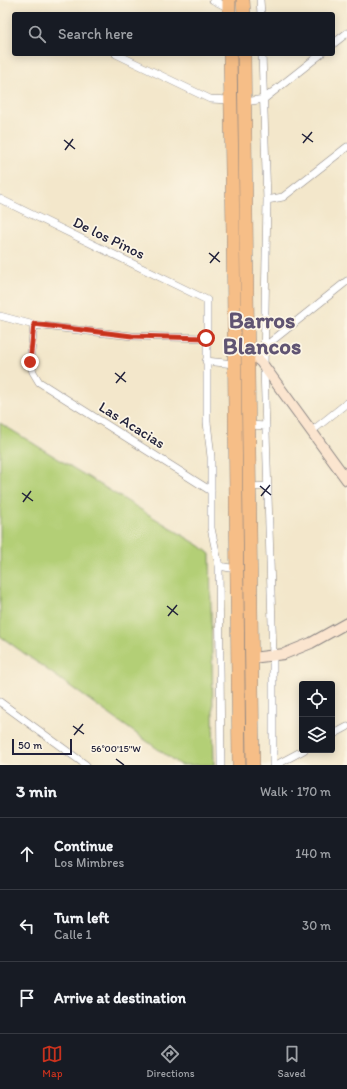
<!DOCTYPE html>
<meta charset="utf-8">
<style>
:root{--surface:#171b24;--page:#242831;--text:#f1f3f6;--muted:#9ea1a6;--line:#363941;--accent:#c8321e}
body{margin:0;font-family:Itim,sans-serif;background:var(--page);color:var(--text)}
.controls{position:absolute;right:12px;bottom:12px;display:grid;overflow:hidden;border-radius:4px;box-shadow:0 2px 10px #0003}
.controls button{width:36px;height:36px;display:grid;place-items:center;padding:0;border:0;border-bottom:1px solid var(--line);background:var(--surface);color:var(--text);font:20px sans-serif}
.scale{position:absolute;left:12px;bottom:10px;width:60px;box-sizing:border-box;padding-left:4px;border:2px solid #22223b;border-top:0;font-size:11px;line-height:14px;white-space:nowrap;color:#22223b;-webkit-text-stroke:3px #fcf5e5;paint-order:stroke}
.stop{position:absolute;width:12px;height:12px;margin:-9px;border:3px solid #c8321e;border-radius:50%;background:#fff}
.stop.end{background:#c8321e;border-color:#fff;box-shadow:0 1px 4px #0008}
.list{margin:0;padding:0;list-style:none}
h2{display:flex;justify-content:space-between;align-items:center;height:52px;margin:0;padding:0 16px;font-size:17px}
h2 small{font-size:13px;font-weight:400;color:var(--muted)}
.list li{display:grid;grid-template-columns:26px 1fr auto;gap:12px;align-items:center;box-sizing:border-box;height:72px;padding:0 16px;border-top:1px solid var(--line)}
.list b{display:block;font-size:15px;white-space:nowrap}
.list p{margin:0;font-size:13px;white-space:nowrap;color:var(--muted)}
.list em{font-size:13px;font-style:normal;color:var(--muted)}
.icon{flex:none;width:22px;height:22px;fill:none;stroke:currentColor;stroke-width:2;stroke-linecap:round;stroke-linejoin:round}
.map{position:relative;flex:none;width:347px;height:765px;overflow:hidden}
.search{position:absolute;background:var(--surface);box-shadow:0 2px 10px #0003;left:12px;right:12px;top:12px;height:44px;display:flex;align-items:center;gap:10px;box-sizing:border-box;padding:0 14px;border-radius:4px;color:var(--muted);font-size:15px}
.sheet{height:268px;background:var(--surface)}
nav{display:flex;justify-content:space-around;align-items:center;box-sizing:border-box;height:56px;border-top:1px solid var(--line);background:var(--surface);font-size:11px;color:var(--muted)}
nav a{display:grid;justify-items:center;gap:2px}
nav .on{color:var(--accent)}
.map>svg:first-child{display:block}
.green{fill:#b3cf76;stroke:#6a7858}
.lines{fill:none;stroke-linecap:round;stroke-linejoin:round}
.street-casing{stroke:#8a8483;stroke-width:8}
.secondary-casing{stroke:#8a8483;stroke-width:12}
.highway-casing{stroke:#8a8483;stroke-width:14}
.street{stroke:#fff;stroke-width:7}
.secondary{stroke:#fbe5cf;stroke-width:10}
.highway{stroke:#f6be87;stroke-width:13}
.route{stroke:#c8321e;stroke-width:5}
.ticks{fill:none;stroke:#22223b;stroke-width:1.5}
.labels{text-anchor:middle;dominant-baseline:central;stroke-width:3.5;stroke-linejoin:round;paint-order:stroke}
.street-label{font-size:15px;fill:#22223b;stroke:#fcf5e5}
.town-label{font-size:23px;font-weight:bold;fill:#605472;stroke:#fcf5e5}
.ticks-label{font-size:10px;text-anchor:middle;fill:#22223b;stroke:#fcf5e5;stroke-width:3.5;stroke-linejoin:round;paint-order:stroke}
</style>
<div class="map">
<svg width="347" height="765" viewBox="0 0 347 765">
<rect width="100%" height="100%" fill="#fcf5e5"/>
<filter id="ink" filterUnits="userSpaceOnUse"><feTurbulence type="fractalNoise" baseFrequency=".025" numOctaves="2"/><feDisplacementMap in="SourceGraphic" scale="8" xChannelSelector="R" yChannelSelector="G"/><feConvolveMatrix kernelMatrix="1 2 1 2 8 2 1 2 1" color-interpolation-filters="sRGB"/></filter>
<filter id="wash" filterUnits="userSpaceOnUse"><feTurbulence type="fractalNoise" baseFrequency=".012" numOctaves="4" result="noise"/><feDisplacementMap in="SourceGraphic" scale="16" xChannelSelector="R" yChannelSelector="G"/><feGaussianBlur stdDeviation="0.9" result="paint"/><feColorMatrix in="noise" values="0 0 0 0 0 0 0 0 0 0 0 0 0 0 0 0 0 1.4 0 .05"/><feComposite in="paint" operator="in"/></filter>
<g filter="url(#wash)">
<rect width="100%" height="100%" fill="#f3e7cb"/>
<!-- green -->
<path class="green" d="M0 423 200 546 210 554 214 765H180L0 636Z"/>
</g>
<g filter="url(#ink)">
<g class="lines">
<defs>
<path id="street" d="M213 0 229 8
M260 0 261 14
M333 44 347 33
M116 54 210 99 230 100
M262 54 267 200 264 367 273 656V765
M245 102 264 99 321 54
M0 199 207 300V422L211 457V528L219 566 236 569
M267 200 283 197 347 147
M0 316 34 325 132 336 206 338
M34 325 30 362 33 372 39 382 211 491
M253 356 347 281
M206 361 234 364
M249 425 266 426
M312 431 347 403
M250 487 268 486
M219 566 221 765
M0 702 86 765
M332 735 347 727
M276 765 304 750"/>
<path id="secondary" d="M248 351 261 362 347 480
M252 658 284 654 311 643 347 623"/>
<path id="highway" d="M229 0V14
M243 0 244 14
M230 54 233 234 239 765
M244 54 253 765"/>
</defs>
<!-- street casing -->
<use href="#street" class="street-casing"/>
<!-- secondary casing -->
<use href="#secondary" class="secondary-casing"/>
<!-- highway casing -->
<use href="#highway" class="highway-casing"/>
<!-- street -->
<use href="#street" class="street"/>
<!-- secondary -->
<use href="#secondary" class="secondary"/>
<!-- highway -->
<use href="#highway" class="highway"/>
</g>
</g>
<g class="lines" filter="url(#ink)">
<!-- route -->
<path class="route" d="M30 362 34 324 132 336 206 338"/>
</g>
<!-- ticks -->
<path class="ticks" d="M302 134 313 142M64 140 75 149M303 143 312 132M65 150 73 139M209 253 220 262M210 263 219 252M115 373 126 382M116 383 125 372M260 486 271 495M22 493 33 501M261 496 270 485M23 502 31 491M167 606 178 615M168 616 177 605M73 726 84 734M74 735 83 724M116 759 124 765"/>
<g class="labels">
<!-- street labels -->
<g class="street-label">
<text transform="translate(109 238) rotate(26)">De los Pinos</text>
<text transform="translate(132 425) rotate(32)">Las Acacias</text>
</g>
<!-- town labels -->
<g class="town-label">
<text x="262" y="320">Barros<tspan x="262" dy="26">Blancos</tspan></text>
</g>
</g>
<g class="ticks-label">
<text x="116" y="752">56°00'15"W</text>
</g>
</svg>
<div class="controls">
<button><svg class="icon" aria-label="locate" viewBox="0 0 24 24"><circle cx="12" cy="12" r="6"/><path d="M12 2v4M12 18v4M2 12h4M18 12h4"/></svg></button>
<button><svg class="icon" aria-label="layers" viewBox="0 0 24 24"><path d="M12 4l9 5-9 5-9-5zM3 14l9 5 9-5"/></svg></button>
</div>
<div class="scale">50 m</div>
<div class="stop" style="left:206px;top:338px"></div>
<div class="stop end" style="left:30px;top:362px"></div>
<div class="search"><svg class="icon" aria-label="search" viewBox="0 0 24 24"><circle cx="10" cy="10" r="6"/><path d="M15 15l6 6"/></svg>Search here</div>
</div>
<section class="sheet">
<h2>3 min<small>Walk · 170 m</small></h2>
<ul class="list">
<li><svg class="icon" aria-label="ahead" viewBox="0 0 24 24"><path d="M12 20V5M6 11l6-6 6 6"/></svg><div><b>Continue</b><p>Los Mimbres</p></div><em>140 m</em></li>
<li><svg class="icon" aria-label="left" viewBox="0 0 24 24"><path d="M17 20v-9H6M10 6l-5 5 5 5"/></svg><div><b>Turn left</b><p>Calle 1</p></div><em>30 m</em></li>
<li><svg class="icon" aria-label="arrive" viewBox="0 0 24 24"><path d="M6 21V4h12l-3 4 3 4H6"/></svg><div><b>Arrive at destination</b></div></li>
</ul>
</section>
<nav>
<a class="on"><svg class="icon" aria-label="map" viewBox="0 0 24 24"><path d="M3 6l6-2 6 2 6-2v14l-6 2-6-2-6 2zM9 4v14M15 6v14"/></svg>Map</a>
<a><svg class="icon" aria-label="directions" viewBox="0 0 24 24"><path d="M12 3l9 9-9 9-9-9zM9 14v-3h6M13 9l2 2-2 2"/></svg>Directions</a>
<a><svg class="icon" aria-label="saved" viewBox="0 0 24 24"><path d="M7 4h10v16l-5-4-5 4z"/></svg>Saved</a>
</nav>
